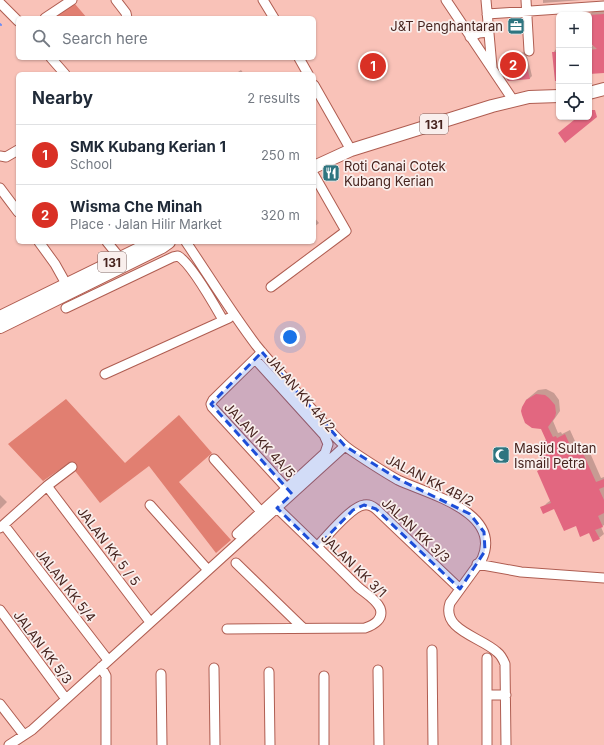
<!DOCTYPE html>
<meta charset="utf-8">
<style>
:root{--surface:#fff;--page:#f2f2f3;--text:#1f2937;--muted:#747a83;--line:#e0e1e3;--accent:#d93025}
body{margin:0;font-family:Inter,sans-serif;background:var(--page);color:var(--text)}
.controls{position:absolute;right:12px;top:12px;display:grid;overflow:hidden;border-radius:6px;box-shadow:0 1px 3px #0004}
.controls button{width:36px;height:36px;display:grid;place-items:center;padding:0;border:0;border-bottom:1px solid var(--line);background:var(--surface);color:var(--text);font:20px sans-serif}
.you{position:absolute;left:290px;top:337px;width:14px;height:14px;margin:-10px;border:3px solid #fff;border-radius:50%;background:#1a73e8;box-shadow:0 0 0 6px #1a73e833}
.badge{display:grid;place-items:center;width:26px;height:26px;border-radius:50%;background:var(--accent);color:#fff;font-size:13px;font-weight:700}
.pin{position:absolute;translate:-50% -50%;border:2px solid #fff;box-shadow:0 1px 4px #0006}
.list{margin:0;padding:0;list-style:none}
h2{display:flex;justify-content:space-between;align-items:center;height:52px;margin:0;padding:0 16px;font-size:17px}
h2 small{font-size:13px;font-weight:400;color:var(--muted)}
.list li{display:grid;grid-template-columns:26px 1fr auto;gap:12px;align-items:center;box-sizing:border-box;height:60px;padding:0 16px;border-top:1px solid var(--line)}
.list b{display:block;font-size:15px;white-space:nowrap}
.list p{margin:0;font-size:13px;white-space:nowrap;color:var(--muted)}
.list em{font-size:13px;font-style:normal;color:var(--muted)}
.icon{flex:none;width:22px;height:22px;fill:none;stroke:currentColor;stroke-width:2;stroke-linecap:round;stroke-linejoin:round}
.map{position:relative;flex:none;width:604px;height:745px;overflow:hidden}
.search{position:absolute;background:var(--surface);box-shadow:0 1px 3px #0004;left:16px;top:16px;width:300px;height:44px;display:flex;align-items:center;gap:10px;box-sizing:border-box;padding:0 14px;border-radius:6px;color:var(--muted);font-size:15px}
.panel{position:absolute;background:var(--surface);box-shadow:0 1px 3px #0004;left:16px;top:72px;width:300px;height:172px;border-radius:6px}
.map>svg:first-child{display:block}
.green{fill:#e17f71}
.shadow{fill:#0003}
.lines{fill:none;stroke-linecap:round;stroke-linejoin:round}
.stream{stroke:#6f8df3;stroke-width:2}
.building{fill:#e26780}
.minor-casing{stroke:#af5d51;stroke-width:11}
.major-casing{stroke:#af5d51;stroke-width:14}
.minor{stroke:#fff;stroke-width:9}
.major{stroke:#fff;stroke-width:12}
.marked{fill:#1d4ed8;fill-opacity:0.2;stroke:#1d4ed8;stroke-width:3;stroke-dasharray:8 5;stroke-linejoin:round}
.labels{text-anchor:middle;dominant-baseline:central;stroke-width:3.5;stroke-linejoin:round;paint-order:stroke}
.shield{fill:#f9efed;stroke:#7c615d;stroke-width:1}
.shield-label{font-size:12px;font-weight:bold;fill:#47241f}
.poi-label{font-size:13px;fill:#47241f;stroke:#f9efed;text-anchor:start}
.street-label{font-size:13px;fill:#47241f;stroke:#f9efed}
</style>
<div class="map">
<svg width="604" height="745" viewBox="0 0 604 745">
<rect width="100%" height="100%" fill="#f9c2b8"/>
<!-- green -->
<path class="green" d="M75 4 87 18H51Z
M66 399 125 463 179 415 212 453 179 482 231 540 216 553 149 466 100 503 69 463 43 481 8 444Z"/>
<!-- shadow -->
<path class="shadow" d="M543 0H582L543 3Z
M604 10V72L589 73V46L595 45 589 40V15L593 11Z
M576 11 581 15H572Z
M557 48H559V76L553 53Z
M526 52 532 76 530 78 507 79 505 56 507 54Z
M241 70 244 74H235Z
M314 217 319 223 314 227Z
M546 389 554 393 559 400 560 411 553 421 558 433 561 432 562 434 570 430 579 450 587 446 601 478 604 477V525L601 527 604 534 599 538 576 525 554 508H542L547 503 551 500 538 471 545 465 537 448 547 439 526 400 538 390Z
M0 495 7 502 0 509Z"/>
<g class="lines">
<!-- stream -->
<path class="stream" d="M0 24 1 25"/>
</g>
<!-- building -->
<path class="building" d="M604 14V73L589 74V50L597 49 589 42V15Z
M552 52H559V81H555Z
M524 54 530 79 508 81 499 68V62L504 56Z
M589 110H595L597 117 565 143 558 133 574 120 573 117H589Z
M536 394 545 395 549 398 555 405 556 413 555 417 548 427 553 437 556 436 557 438 565 434 574 454 582 451 596 482 604 479V487L599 489 604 500V513L598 516 603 527 595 530 600 539 593 542 589 533 580 537 576 526 564 531 554 509 543 514 540 507 551 503 537 471 545 467 535 447 544 444 543 442 546 440 541 429 532 428 525 423 522 415 521 411 522 407 526 400Z"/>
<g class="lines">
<defs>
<path id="minor" d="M116 0 126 13 127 18
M263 0 274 18
M446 0 513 100
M486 0 492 67
M526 0 529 51
M0 3 18 21
M487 14 604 6
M45 18 72 0
M470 37 479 33 489 32
M51 58 65 74
M299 58 308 74
M314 85 351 150
M0 156 6 157 18 150
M0 188 18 212
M39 242 55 264 69 289
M107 242 120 258
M186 242C209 276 231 312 256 345 273 366 292 386 310 407 323 421 335 440 352 451 367 461 382 471 398 480 428 494 503 512 482 559L450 603C441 630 481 637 497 652 501 655 503 659 505 664L506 745
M271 287 346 231 314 175
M66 308 173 257 178 256C191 263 215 306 223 320
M262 352 213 400 211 404 212 407 292 494
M255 359 324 435 328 444
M105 374 229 318
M214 459 264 515
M47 486 150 622
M150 505 208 570
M4 525 108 660
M0 528 47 486 72 467
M237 534 325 453 328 444
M317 547C326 537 352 506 364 505 369 504 372 506 376 509L460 589
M236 563 303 628
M477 564 521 572 604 578
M0 610 66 699
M227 629 365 628C374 625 384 619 380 608 376 599 365 593 358 587 331 560 304 534 277 508
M432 650 433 745
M487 658V745
M101 667 106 676V745
M214 668 215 745
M378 670 379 745
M269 672 270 745
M161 674 162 745
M324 676V745
M487 695H506
M0 704 24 735
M9 745 32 730 345 446"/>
<path id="major" d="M589 93 604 89
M314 167 351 150 492 106 529 97 559 96
M0 317 153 242
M0 327 162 247 169 242"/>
</defs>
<!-- minor casing -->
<use href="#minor" class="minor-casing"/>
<!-- major casing -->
<use href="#major" class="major-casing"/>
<!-- minor -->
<use href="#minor" class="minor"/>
<!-- major -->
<use href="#major" class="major"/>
</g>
<!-- marked area -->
<path class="marked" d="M262 352 345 446 398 479 470 514 484 532 485 551 460 589 376 509 364 505 353 510 317 547 277 508 292 494 211 404Z"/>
<!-- icons -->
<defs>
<symbol id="office-square" viewBox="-11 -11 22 22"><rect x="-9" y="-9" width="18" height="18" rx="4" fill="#2e7580" stroke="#f9efed"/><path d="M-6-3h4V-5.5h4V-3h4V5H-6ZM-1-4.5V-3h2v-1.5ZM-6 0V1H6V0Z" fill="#fff"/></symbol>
<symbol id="restaurant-square" viewBox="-11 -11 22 22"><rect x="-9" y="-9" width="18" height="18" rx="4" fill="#2e7580" stroke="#f9efed"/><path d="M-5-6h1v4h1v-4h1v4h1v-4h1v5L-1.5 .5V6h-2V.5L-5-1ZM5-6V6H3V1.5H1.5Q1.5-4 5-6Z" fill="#fff"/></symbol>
<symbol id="mosque-square" viewBox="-11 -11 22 22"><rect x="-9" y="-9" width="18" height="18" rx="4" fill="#2e7580" stroke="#f9efed"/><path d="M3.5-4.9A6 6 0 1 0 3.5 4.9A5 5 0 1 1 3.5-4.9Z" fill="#fff"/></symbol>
</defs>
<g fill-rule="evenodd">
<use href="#office-square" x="506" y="16" width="20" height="20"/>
<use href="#restaurant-square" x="321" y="163" width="20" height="20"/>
<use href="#mosque-square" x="491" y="445" width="20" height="20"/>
</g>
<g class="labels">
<!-- shield labels -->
<g class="shield">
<rect x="420" y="114" width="28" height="20" rx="3"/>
<rect x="98" y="252" width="28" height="20" rx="3"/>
</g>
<g class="shield-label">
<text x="434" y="124">131</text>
<text x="112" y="262">131</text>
</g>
<!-- poi labels -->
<g class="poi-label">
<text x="503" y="26" text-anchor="end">J&amp;T Penghantaran</text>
<text x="344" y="166">Roti Canai Cotek<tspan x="344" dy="15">Kubang Kerian</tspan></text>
<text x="514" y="448">Masjid Sultan<tspan x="514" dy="15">Ismail Petra</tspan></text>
</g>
<!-- street labels -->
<g class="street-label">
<text transform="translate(301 393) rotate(49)">JALAN KK 4A/2</text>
<text transform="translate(260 440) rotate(47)">JALAN KK 4A/5</text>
<text transform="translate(430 480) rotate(27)">JALAN KK 4B/2</text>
<text transform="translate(416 530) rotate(43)">JALAN KK 3/3</text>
<text transform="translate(109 546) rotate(53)">JALAN KK 5 / 5</text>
<text transform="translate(354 565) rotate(44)">JALAN KK 3/1</text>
<text transform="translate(66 585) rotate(52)">JALAN KK 5/4</text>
<text transform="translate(43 647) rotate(53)">JALAN KK 5/3</text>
</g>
</g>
</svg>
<div class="controls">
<button>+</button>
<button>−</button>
<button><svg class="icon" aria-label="locate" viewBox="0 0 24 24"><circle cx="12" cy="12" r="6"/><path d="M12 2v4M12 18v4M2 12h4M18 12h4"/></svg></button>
</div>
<div class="you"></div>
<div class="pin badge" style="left:373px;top:66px">1</div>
<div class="pin badge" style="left:513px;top:65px">2</div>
<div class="search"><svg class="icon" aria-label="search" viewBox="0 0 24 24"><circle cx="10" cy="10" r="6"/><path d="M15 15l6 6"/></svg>Search here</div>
<section class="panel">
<h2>Nearby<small>2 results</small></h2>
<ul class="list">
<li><span class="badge">1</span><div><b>SMK Kubang Kerian 1</b><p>School</p></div><em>250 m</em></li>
<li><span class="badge">2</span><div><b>Wisma Che Minah</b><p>Place · Jalan Hilir Market</p></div><em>320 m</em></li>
</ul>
</section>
</div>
